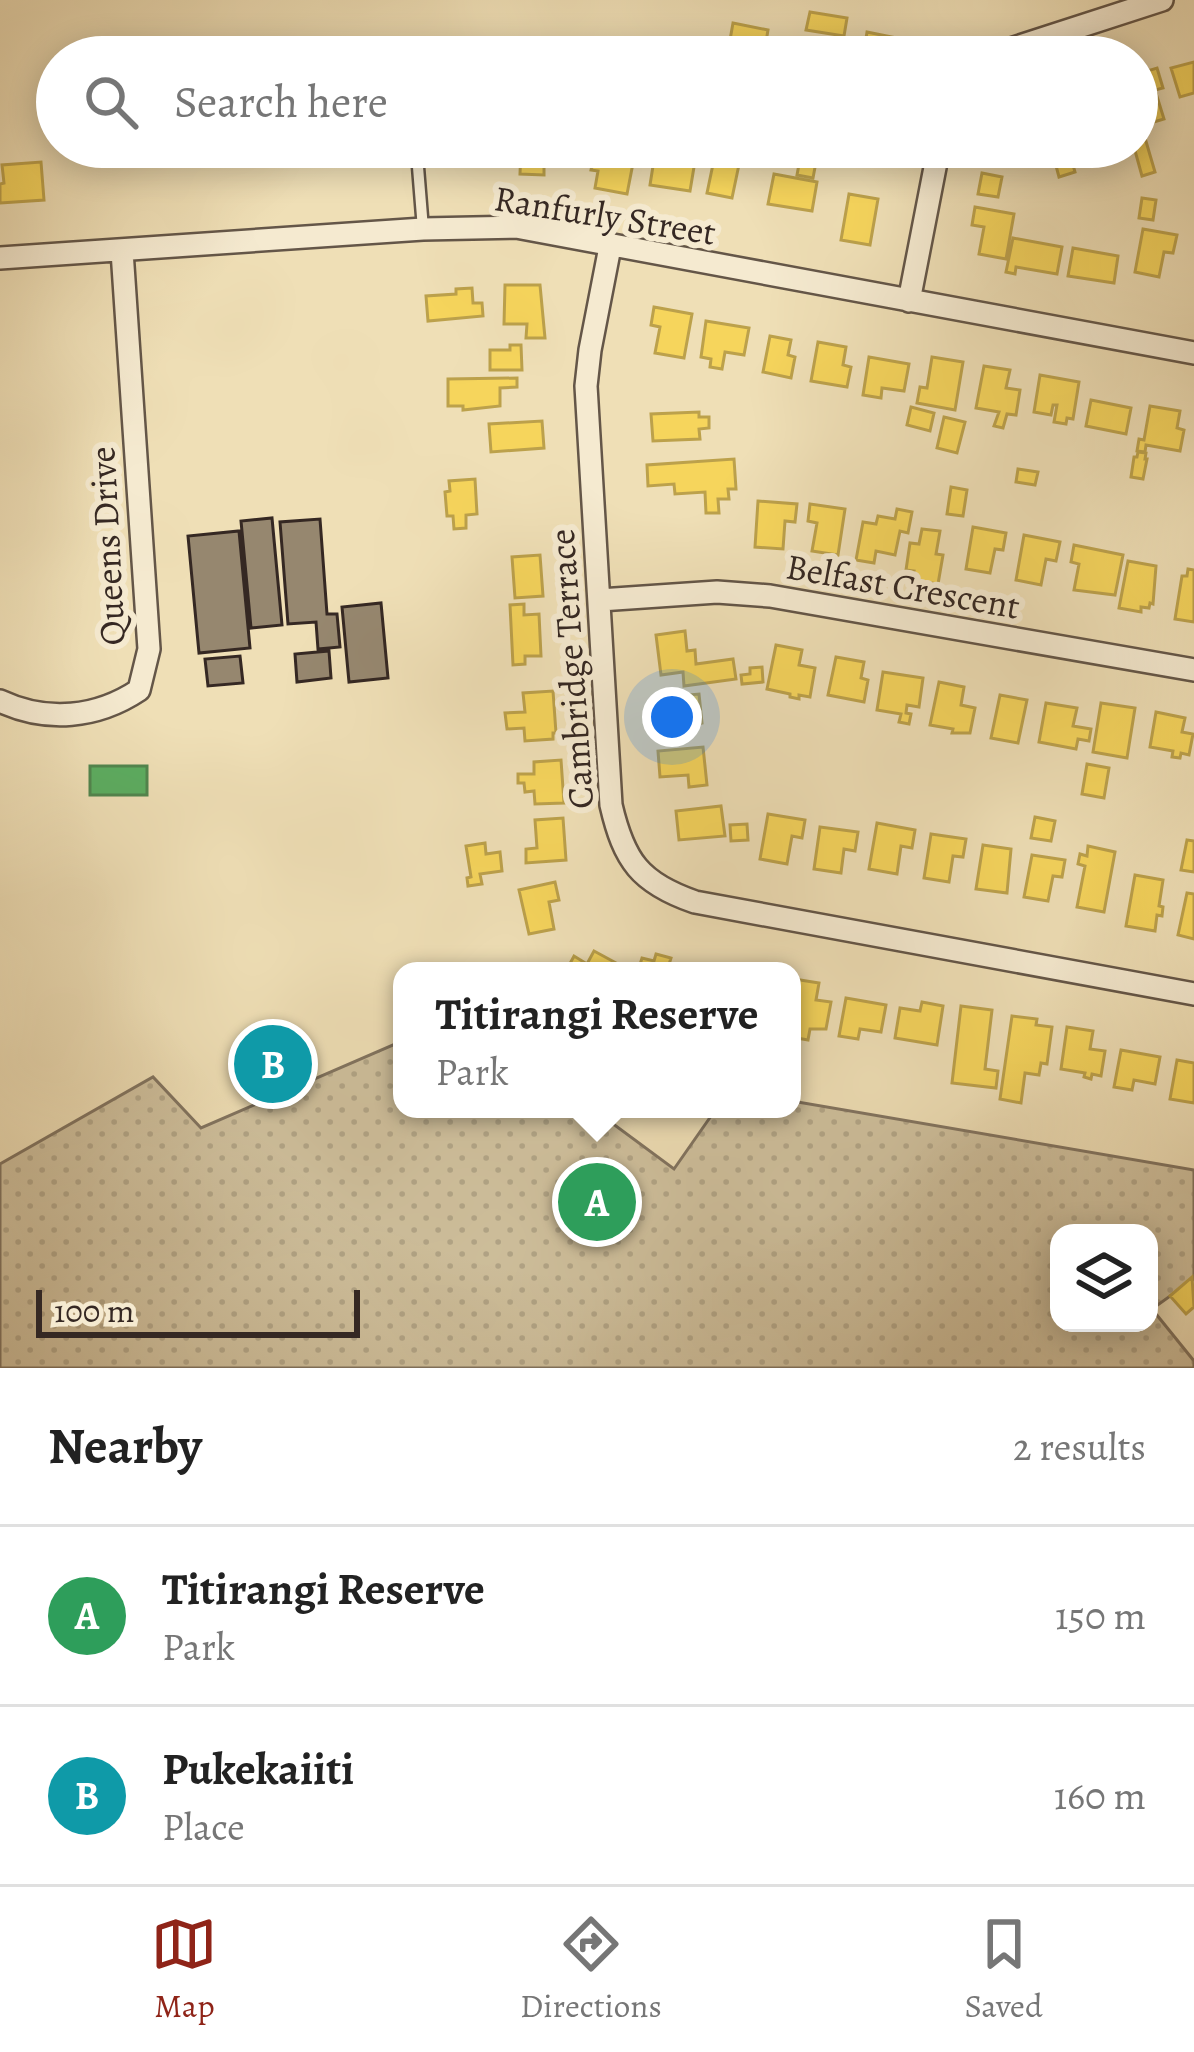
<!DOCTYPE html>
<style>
:root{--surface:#fff;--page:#f6f6f6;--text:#222;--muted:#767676;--line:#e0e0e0;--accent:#8f2418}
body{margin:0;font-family:Alegreya,serif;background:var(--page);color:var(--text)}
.controls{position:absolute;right:36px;bottom:36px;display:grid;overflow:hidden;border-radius:24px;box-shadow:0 6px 30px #0003}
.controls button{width:108px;height:108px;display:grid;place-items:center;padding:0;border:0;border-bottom:3px solid var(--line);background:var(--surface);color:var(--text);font:60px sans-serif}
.scale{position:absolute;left:36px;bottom:30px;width:324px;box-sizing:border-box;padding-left:12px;border:6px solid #352823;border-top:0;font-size:33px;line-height:42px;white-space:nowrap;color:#352823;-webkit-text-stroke:9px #f5ead0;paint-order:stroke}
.you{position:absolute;left:672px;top:717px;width:42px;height:42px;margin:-30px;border:9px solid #fff;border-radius:50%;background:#1a73e8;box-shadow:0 0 0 18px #1a73e833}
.badge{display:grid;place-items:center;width:78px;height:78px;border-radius:50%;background:var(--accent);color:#fff;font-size:39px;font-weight:700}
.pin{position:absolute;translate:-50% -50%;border:6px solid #fff;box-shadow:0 3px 12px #0006}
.popup{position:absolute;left:393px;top:962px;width:408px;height:156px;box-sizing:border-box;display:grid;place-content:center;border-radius:24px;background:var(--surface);filter:drop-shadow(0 3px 9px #0005);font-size:39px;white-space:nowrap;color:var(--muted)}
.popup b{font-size:45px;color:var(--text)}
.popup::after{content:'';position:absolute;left:50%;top:100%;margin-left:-24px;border:24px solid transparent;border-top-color:var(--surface)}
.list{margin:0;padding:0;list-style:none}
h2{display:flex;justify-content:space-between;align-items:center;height:156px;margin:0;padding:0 48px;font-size:51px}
h2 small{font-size:39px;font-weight:400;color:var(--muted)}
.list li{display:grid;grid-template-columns:78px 1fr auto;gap:36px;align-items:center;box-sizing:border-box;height:180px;padding:0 48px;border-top:3px solid var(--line)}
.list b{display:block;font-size:45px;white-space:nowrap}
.list p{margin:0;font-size:39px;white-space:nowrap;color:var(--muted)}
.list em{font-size:39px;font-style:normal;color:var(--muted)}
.icon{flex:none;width:66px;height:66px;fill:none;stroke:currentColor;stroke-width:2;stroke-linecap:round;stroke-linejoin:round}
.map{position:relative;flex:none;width:1194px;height:1368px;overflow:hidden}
.search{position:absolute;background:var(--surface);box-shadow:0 6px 30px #0003;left:36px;right:36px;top:36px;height:132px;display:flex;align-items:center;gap:30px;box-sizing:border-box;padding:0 42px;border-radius:66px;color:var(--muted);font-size:45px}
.sheet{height:516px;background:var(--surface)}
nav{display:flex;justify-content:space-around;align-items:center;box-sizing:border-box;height:168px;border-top:3px solid var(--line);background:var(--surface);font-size:33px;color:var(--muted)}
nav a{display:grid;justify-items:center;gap:6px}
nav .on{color:var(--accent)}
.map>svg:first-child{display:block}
.park{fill:url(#park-dots);stroke:#827460;stroke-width:3;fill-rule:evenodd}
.homes{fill:#f6d55c;stroke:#bca14b;stroke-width:3}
.public{fill:#5aae61;stroke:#4f864e;stroke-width:3}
.building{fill:#96876f;stroke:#352823;stroke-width:3}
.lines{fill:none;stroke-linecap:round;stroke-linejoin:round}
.service-casing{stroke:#645648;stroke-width:15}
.minor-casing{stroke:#645648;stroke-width:26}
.service{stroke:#f5ead0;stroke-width:10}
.minor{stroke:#f5ead0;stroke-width:21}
.labels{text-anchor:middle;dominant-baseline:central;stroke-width:12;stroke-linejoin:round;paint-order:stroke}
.street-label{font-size:36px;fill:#352823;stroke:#f5ead0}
</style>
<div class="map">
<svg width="1194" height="1368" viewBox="0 0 1194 1368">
<defs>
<pattern id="park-dots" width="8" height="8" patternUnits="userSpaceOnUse" patternTransform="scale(3)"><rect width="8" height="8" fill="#cfc09d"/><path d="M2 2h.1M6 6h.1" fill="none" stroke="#b2a587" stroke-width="1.8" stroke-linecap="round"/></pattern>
</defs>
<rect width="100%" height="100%" fill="#efdfb6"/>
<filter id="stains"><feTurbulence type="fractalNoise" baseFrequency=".00167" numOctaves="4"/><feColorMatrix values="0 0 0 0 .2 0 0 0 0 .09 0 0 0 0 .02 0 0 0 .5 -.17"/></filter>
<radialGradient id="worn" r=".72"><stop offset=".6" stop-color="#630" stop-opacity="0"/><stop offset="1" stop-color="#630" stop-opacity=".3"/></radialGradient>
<!-- park -->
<path class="park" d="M402 1041V1109H593L674 1169 716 1109H792V1101L1194 1170V1279L1152 1309 1194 1361V1368H0V1164L153 1077 201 1128ZM1059 1233H1149V1323H1059Z"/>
<!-- homes -->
<path class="homes" d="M810 12 847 18 844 36 806 30Z
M733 23 768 30 765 48 756 46 754 57H727Z
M867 32 906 40 903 52 894 50 892 57H862L863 55 857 54 859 44 865 45Z
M1194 62V93L1180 97 1171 68Z
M1157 68 1163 88 1155 90 1164 119 1137 127V74Z
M1145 138 1155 172 1142 176 1134 147H1137V140Z
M521 147H553V157H544V175L520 174Z
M601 147 635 153 627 194 595 188 598 171 591 170 595 152 600 153Z
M656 147H678L676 158 695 161 690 191 650 185Z
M1051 147H1068L1075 172 1059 177Z
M716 150 741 155 732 198 707 193Z
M800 159 816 162 813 178 797 175Z
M41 162 44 200 0 203V184L4 183 2 165Z
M982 173 1002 177 998 197 978 194Z
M774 174 817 182 812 211 768 204Z
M849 194 878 199 870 245 841 240Z
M1142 198 1156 200 1153 220 1139 218Z
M975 207 1014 214 1006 259 979 254 984 227 972 225Z
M1143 229 1177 235 1173 253 1164 252 1159 277 1135 272Z
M1013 238 1062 247 1057 274 1016 267 1015 274 1006 272Z
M1073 248 1118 256 1114 283 1068 276Z
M505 285H540L545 338H526L527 324H504Z
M472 288 473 303H482L483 316 428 321 426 296 456 294V289Z
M654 307 692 314 684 358 655 353 660 327 651 325Z
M706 321 749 328 744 355 725 352 722 369 710 367 711 359 701 357Z
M770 336 791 340 788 355 795 357 791 378 763 372Z
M818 342 846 347 843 365 851 367 847 387 811 381Z
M510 345H521L522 370H490V350H510Z
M869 357 909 364 904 391 882 388 881 398 863 395Z
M932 357 963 362 955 410 917 403 920 387 927 388Z
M984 366 1010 370 1006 388 1020 390 1016 415 1007 414 1003 428 994 426 999 412 976 408Z
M1040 375 1079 382 1073 419 1067 418 1066 424 1054 422 1057 405H1053L1051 415 1034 412Z
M517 378V387L500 388V406L463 410V406H448V379Z
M1091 400 1131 408 1126 434 1086 426Z
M1150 406 1180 411 1177 428 1184 430 1180 451 1146 445 1145 452 1137 451 1139 439 1144 440Z
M911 407 934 413 930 431 907 425Z
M699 412V417H709V428L699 429 700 439 653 441 651 414Z
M944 417 965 422 957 453 937 448Z
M542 421 544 448 491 452 489 424Z
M1138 452 1146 453 1145 459H1147L1143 479 1131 477 1134 457H1137Z
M734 459 736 489H728L729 499H718L719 513H706L705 492 675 494 674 484 648 486 647 465Z
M1018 469 1038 472 1035 485 1016 482Z
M475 479 477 514 466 515V528L454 529 453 516H447L445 492 450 491 449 481Z
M951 487 967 490 963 516 947 514Z
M758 501 797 504 795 522 785 521 783 549 755 547Z
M810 504 845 509 838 555 812 551 817 523 808 521Z
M897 509 912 512 908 533 900 531 895 555 876 551 874 563 856 560 863 522 876 524 878 516 895 519Z
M973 527 1006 533 1003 550 995 549 990 573 966 569Z
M922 529 940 531 936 554 943 555 938 584 912 580 914 571 906 570 910 543 919 544Z
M1024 535 1060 542 1056 561 1046 559 1041 585 1016 580Z
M1074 545 1123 555 1115 595 1074 590 1079 564 1071 562Z
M540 555 543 596 515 598 512 557Z
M1128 561 1156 566 1153 604 1150 603 1149 608 1141 607V612L1119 608Z
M1188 569 1194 570V622L1175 619 1182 576H1187Z
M524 604V615L539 614 541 656H525V664L513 665 510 605Z
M685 631 687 651 695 650 696 664 733 659 736 679 684 686 683 672 661 675 656 635Z
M776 645 802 650 799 665 815 668 810 697 799 695V699L790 697V694L767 689Z
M836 657 864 662 861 678 868 680 864 702 828 695Z
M762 667 763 682 742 684 741 675 750 674V668Z
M883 672 923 678 919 707 907 705 906 713 911 714 909 724 899 722 901 714 877 710Z
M939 682 964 687 961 705 975 708 970 733H952L953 729 930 725Z
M553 691 556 733H553V739L525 741 524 728 507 729 505 713 525 712 523 693Z
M699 694 702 723 661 730V726H656L653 698Z
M1000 695 1027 700 1018 743 991 738Z
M1046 703 1077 708 1073 726 1091 729 1089 741 1078 739 1076 749 1039 742Z
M1101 703 1135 708 1127 758 1093 752Z
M1156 712 1185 718 1182 732 1193 734 1189 755 1181 753 1180 758 1172 757 1173 751 1150 747Z
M703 747 707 785 689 787 688 775 660 777 658 751Z
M561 760 564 803 535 804 534 791 525 792 524 783H518V774H534V762Z
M1087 764 1109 768 1104 798 1082 794Z
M721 806 725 836 679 840 676 811Z
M768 814 805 820 802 838 792 836 787 864 760 859Z
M1035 817 1055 821 1051 841 1031 838Z
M563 818 566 860 526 863V849L537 848 535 820Z
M877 823 915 830 912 848 901 846 897 874 869 869Z
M747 824 748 840 731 841 730 825Z
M820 827 858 832 855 851 844 849 841 873 814 869Z
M931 834 966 839 963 857 953 856 949 882 924 878Z
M1187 840 1194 841V872L1181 870Z
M485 843 486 854 500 852 502 871 480 874 482 884 468 886 467 878 471 877 466 846Z
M983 845 1011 849 1007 893 976 889Z
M1088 846 1115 852 1104 912 1077 907 1085 866 1078 864 1080 854 1087 856Z
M1032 855 1065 860 1062 877 1053 876 1048 901 1024 897Z
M1135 875 1163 880 1159 906 1163 907 1162 916 1157 915 1155 931 1126 926Z
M555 882 559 900 549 902 554 929 529 934 519 890Z
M1187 893 1194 894V939L1178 935Z
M594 951 618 964 614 971H566L574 956 587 964Z
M656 954 671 958 667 971H638L642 958 654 961Z
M794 979 819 983 816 1000 831 1002 826 1029H810L808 1040 797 1038 795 1045 792 1044Z
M846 998 886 1005 881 1032 860 1029 858 1039 839 1036Z
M922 1002 943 1006 937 1045 895 1038 900 1008 920 1011Z
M961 1006 992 1010 985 1069 998 1071 996 1088 952 1083Z
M1012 1016 1037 1019 1036 1025 1052 1027 1047 1064 1041 1063 1039 1075 1025 1073 1021 1103 1000 1099Z
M1067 1027 1093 1031 1090 1049 1105 1051 1101 1076 1092 1074 1091 1079 1084 1077 1085 1073 1061 1069Z
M1121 1050 1160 1057 1155 1084 1134 1080 1132 1090 1114 1087Z
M1177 1060 1194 1063V1103L1170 1099Z
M1192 1277 1194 1307 1186 1314 1170 1296Z"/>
<!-- public -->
<path class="public" d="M90 766H147V795H90Z"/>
<!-- building -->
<path class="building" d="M272 518 282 625 251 628 241 521Z
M320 519 327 614H337L340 647 318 649 316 622 288 624 280 522Z
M239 531 250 648 199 653 188 536Z
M381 603 388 678 349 682 342 607Z
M329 651 331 678 297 682 295 654Z
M240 656 243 683 208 686 205 659Z"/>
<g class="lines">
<defs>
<path id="service" d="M418 167 423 229"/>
<path id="minor" d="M986 57 1162 0
M610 247 590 350 586 386 611 805C624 861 640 883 695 902L1194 994
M0 258 423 229 516 227 1194 353
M909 301 939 147
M600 600 717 592 770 596 1194 670
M0 701C47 723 97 718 139 690L149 649 122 251"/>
</defs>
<!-- service casing -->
<use href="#service" class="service-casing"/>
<!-- minor casing -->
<use href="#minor" class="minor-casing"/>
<!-- service -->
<use href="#service" class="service"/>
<!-- minor -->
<use href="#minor" class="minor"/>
</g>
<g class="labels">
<!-- street labels -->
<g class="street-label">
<text transform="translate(605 215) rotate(9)">Ranfurly Street</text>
<text transform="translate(107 546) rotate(-93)">Queens Drive</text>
<text transform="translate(903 586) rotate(10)">Belfast Crescent</text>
<text transform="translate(571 669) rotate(-94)">Cambridge Terrace</text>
</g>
</g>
<rect width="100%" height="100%" filter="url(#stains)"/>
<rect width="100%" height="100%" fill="url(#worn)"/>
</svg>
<div class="controls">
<button><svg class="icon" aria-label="layers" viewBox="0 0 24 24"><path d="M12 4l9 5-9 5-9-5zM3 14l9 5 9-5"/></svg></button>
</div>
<div class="scale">100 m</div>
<div class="you"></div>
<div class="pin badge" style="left:597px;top:1202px;background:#2e9e5b">A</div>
<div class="popup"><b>Titirangi Reserve</b>Park</div>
<div class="pin badge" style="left:273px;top:1064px;background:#0f9aa8">B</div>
<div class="search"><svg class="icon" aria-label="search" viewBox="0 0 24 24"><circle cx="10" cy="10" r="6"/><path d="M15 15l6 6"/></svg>Search here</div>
</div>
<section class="sheet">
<h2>Nearby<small>2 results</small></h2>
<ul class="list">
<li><span class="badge" style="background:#2e9e5b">A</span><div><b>Titirangi Reserve</b><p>Park</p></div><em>150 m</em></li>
<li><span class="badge" style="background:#0f9aa8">B</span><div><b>Pukekaiiti</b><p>Place</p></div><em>160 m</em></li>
</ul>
</section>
<nav>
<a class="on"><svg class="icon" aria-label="map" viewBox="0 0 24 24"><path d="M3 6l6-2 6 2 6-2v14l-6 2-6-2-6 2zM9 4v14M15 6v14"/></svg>Map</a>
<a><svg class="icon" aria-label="directions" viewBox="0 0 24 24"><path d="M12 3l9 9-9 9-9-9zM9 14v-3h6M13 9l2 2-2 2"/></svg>Directions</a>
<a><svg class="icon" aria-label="saved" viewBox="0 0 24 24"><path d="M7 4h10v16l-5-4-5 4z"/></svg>Saved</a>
</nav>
